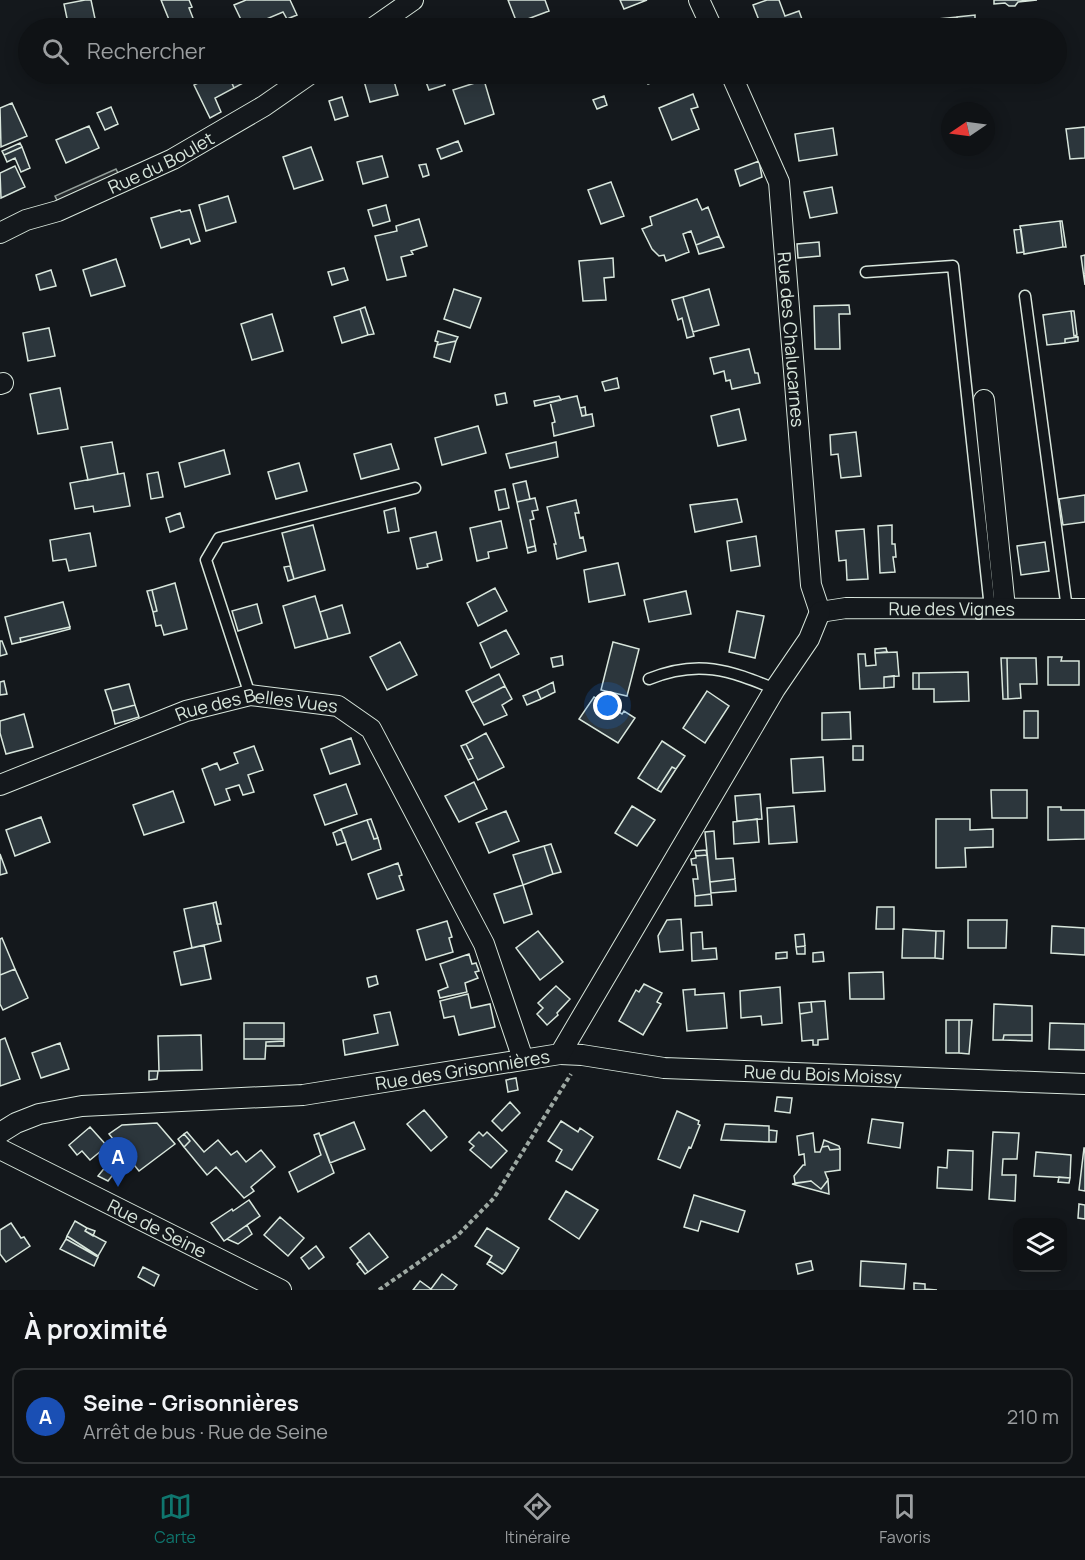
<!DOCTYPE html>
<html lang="fr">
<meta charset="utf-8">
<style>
:root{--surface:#0f1215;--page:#1d2022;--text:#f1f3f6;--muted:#9b9ea0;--line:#2f3234;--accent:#0f766e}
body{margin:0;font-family:Manrope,sans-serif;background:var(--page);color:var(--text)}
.controls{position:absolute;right:18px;bottom:18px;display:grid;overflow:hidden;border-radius:12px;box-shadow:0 3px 15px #0003}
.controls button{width:54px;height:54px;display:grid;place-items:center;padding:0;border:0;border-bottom:2px solid var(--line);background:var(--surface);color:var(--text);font:30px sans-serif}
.compass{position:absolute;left:941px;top:102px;width:54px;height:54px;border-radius:50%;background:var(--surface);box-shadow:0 3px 15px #0003;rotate:257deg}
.you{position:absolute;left:608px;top:706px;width:21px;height:21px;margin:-15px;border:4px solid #fff;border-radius:50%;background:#1a73e8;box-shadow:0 0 0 9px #1a73e833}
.badge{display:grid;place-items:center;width:39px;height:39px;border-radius:50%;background:var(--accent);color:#fff;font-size:20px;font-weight:700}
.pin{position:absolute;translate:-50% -50px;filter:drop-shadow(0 2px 3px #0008)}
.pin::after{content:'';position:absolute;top:32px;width:21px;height:18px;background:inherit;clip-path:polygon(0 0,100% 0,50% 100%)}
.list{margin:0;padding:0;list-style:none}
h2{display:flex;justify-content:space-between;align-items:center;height:78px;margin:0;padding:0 24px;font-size:26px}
h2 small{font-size:20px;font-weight:400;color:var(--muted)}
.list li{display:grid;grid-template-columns:39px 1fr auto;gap:18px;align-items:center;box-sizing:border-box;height:96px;margin:0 12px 12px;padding:0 12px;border:2px solid var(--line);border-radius:12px}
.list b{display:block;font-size:22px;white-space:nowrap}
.list p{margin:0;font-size:20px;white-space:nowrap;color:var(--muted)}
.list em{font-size:20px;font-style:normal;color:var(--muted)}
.icon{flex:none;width:33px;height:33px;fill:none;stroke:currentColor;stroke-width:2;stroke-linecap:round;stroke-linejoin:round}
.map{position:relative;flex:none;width:1085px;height:1290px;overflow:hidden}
.search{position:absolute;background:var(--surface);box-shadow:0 3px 15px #0003;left:18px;right:18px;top:18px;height:66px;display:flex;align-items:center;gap:15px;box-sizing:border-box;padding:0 21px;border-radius:33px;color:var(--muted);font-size:22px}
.sheet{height:186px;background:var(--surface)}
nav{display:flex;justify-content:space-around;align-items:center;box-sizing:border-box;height:84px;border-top:2px solid var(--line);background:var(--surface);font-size:16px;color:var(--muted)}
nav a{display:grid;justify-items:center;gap:3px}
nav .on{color:var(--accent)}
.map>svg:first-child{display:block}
.parking{fill:#24282b;stroke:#939e99;stroke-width:1.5}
.building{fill:#2c363c;stroke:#d8e6dc;stroke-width:1.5}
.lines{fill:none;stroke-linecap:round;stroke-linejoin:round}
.lane-casing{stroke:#d8e6dc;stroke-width:13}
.street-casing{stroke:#d8e6dc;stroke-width:22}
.path{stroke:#9da8a2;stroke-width:4;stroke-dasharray:4.5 3;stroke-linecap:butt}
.lane{stroke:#14181c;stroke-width:10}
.street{stroke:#14181c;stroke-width:20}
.labels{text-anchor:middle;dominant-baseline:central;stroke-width:4.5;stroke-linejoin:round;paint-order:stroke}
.street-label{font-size:18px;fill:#d8e6dc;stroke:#14181c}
</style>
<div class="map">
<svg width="1085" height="1290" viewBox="0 0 1085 1290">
<rect width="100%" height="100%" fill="#14181c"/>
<!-- parking -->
<path class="parking" d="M116 169 119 175 58 202 55 196Z"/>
<!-- building -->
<path class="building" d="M85 0H91L97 28H69L64 4Z
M161 0H189L192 7 189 8 193 18 172 27Z
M246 0H290L297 15 287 19 283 12 245 28 234 5Z
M508 0H545L549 11 517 23Z
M620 0H647L624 9Z
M767 0H779L785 16 799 11 803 22 786 28H762L753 5Z
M994 0H1037L1018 2 1015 6H1009L1005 3 994 4Z
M975 15V19L958 21 957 17Z
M957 17 958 28H939L938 19Z
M665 19 668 28H642Z
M975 19 976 28H958V21Z
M424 22 426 28H411Z
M216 74H228L234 88 215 98 221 112 210 118 194 85Z
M228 74H244H242L245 82 234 88Z
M266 74H275L277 77 270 82Z
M362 74H392L398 95 370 102Z
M400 74H417L402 78Z
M423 74H441L445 85 429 90Z
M644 74H675L648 84Z
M792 74H814L815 77 795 83Z
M484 80 494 114 465 124 453 90Z
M693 94 698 107 691 109 699 129 672 140 659 108Z
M604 96 607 105 597 109 593 100Z
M342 97 348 116 335 120 329 101Z
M12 103 27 136 1 147 0 108Z
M111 107 118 124 105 130 97 113Z
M89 126 99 148 66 163 56 140Z
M1085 127V158L1070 159 1066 129Z
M833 128 837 155 799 161 795 134Z
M458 141 462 151 441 159 437 149Z
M20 143 22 147 4 155 2 151Z
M22 147 30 168 21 172 15 158 7 162 4 155Z
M311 147 323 180 294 189 283 157Z
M382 156 388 177 363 184 357 162Z
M759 161 762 177 740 186 735 170Z
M426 164 429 175 423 177 419 165Z
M15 166 25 187 1 198 0 173Z
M611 182 624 216 601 224 588 190Z
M832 187 837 213 810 218 804 192Z
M228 196 236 222 206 231 199 205Z
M697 199 702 210 708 207 719 236 696 245 691 231 683 234 689 252 666 261 664 255 659 256 652 249 642 229 652 225 650 217Z
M386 205 390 221 373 226 368 210Z
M180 210 181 212 190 210 200 241 191 244 189 239 161 248 151 218Z
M419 219 427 246 411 251 413 254 401 257 406 276 387 280 375 236 397 231 396 226Z
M1060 221H1062L1066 247H1063Z
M1060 221 1063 247 1024 254 1020 226Z
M1021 229 1024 252 1017 253 1014 230Z
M719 236 724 247 699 254 696 245Z
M819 242 820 256 798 258 797 244Z
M1085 255V285L1081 256Z
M613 258 614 277 604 278 606 300 583 301 579 261Z
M116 259 125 286 91 296 83 270Z
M344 268 348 280 332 285 328 272Z
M51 270 56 286 40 290 36 275Z
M454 289 481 298 470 328 444 319Z
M709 289 719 325 693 332 683 297Z
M683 297 694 336 687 338 682 318 678 320 672 300Z
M849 305 850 314H839L840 349H815L814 306Z
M365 307 374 334 368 335 360 309Z
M360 309 368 335 342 343 334 317Z
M1071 311H1074L1077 335 1074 336Z
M1071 311 1074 336 1078 337 1065 339V343L1047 345 1043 315Z
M272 314 283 351 252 360 241 324Z
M49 328 55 356 28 361 23 333Z
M438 331 458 337 456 341 437 345 438 342 435 341Z
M1078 337V341L1065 343V339Z
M456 341 450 362 434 357 437 345Z
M749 349 755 373H758L760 383 732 389 730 380 726 381 724 371 714 374 710 358Z
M617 378 619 388 605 391 602 382Z
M60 388 68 429 38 434 30 394Z
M505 393 507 403 497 405 495 395Z
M559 396 561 400 535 406 534 401Z
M577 396 582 416 592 414 594 426 554 436 552 423 555 422 550 402Z
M585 407 586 415 582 416 580 408Z
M739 409 746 440 718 446 711 416Z
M478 426 486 453 442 465 435 438Z
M856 432 861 476 841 478 838 454 831 455 830 435Z
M112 442 118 474 88 480 81 447Z
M556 442 558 457 510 468 506 454Z
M391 444 399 469 361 479 354 454Z
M224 450 230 474 185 487 179 463Z
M299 463 307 491 276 499 268 472Z
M158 472 163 497 151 499 147 474Z
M124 473 130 506 94 512 93 506 75 509 70 483Z
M526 481 530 499 517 502 513 484Z
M505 489 509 508 499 510 495 491Z
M1085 495V522L1063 525 1059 499Z
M535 498 538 510 532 511 534 519 530 520 535 546 527 548 517 502Z
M737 499 742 522 695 532 690 505Z
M576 500 579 513H575L580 538 583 537 586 551 557 559 554 544H556L547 507Z
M395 508 399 531 388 533 384 511Z
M180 513 184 527 170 532 166 518Z
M501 521 507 548 488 552 489 558 477 561 470 528Z
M313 525 325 570 294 579 282 533Z
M892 525V544H895L896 557H893L895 572 880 573 878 526Z
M864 529 868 579 847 580 846 560 839 561 836 531Z
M436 532 442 560 427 564 428 567 417 569 410 538Z
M90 533 96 566 69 571 66 559 53 561 50 540Z
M756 536 760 566 731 571 727 541Z
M1045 542 1049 571 1021 575 1017 546Z
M535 546 536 551 528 553 527 548Z
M618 563 625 595 589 602 584 570Z
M290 566 294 579 288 581 284 567Z
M175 583 187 629 164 635 161 625 156 626 153 612 157 611 152 590Z
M495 588 507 611 478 626 467 603Z
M152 590 157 611 153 612 147 591Z
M686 591 691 614 649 622 644 600Z
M315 596 328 639 295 648 283 606Z
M63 602 70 627 20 638 21 642 12 644 5 617Z
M257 604 262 623 238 631 232 611Z
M342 605 350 633 328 639 320 612Z
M737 611 764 616 755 658 729 652Z
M70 627V629L21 642 20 638Z
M506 630 519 654 491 668 480 643Z
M0 641H2L7 654 0 656Z
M400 642 417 675 387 690 370 657Z
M613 642 639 649 627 696 601 690Z
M886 648 887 652 875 653V649Z
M897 652 899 676 884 677V688L860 689 858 654H865L866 666 876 665 875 653Z
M562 656 563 665 553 667 551 658Z
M1048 657H1062L1061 661H1079V685H1048Z
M1001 658H1007L1008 699H1003Z
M1007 658H1036L1037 684H1020L1021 698 1008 699Z
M968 672 969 701 934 702V689H919V673Z
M913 673H919V689H913Z
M499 674 505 686 472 703 466 691Z
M894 676V687L884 688V677Z
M4 681 7 694 0 695V682Z
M553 682 555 692 541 699 537 690Z
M129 684 135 705 112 711 105 690Z
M505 686 512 699 502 705 507 715 484 725 472 703Z
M537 690 541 699 527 705 523 696Z
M707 691 729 706 705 743 683 728Z
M594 697 622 714 624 711 635 718 618 743 579 719Z
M135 705 139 717 115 724 112 711Z
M1024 711H1038V738H1024Z
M850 712 851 739 822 740V713Z
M24 714 33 747 6 754 0 733V721Z
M486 733 504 767 478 780 468 760 473 758 466 744Z
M351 738 360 764 330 774 321 749Z
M662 741 685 756 676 769 672 767 657 790 638 778Z
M466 744 473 758 468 760 461 746Z
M254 746 263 770 248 775 254 792 243 795 239 785 226 789 230 800 215 805 202 769 217 763 220 770 238 763 234 753Z
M853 746H863V760H853Z
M823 757 825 791 793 793 791 759Z
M672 767 676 769 661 792 657 790Z
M474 782 487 809 459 822 445 796Z
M346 784 357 814 325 825 314 795Z
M991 790H1027V818H992Z
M173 791 184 822 144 835 133 805Z
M760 794 762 819 737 821 735 796Z
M632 806 655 820 637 846 615 833Z
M794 806 797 842 769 844 767 808Z
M1048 807H1061V810H1085V839L1048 840Z
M506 811 519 841 489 853 476 823Z
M41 817 50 842 15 856 6 830Z
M371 819 378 838 374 839 367 820Z
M757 819 759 842 734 844 733 822Z
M936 819H970V830L993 829V847L965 848 966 867 936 868Z
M367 820 374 839 378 838 381 849 352 860 341 829Z
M341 829 346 842 337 845 333 833Z
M714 831 716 859 733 858 735 879 710 882 705 832Z
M551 844 561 872 553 874 544 846Z
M544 846 553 874 523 885 513 855Z
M706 850 707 855 696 856 695 851Z
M0 854 7 873 0 875Z
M707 855 711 894 695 896 693 879H698L696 865H692L691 859 696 858V856Z
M398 863 402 875 399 876 404 890 377 899 368 874Z
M735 879 736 891 711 893 710 882Z
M523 885 532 914 504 923 494 894Z
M711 894 712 905 695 906V896Z
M216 902 221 924H217L213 903Z
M213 903 221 941 192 948 184 909Z
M877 907H894V929H876Z
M681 919 683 950 660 952 658 936 667 920Z
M968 920H1007L1006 948H968Z
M447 921 452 937 449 938 453 952 426 960 417 930Z
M1052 926 1085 928V955L1051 953Z
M903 929 936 931 935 958H902Z
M538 931 563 962 540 980 516 948Z
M936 931H944L943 959 935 958Z
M702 932 703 949 716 948 717 959 692 961 691 933Z
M804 934 805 946 796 947 795 935Z
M2 938 15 969 0 975V939Z
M204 945 211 979 181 985 174 952Z
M805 946V954H797L796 947Z
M787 952V958L776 959V953Z
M823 952 824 961 813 962V953Z
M469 954 472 964 476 963 479 971 475 972 478 978 465 983 467 992 440 998 438 991 448 987 440 964Z
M15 969 28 998 3 1010 0 1004V975Z
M883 972 884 999H850L849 973Z
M376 976 378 984 369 987 367 978Z
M644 984 662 993 657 1002 661 1004 643 1035 619 1021 636 990 639 992Z
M556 986 570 999 557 1013 558 1015 547 1025 537 1014 543 1008 538 1003Z
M780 987 782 1023 762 1025 761 1016 741 1018 740 991Z
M695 989V995L724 993 727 1028 687 1031 683 990Z
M468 994 471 1008 490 1004 495 1027 459 1035 454 1016 444 1018 440 1001Z
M825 1001 828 1039 818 1040V1045H813V1040L802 1041 800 1014 812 1012 811 1002Z
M811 1002 812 1012 800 1014 799 1003Z
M994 1004 1032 1006V1035H1004L1003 1040H993Z
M390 1012 398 1045 345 1055 343 1040 378 1033 374 1015Z
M946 1020H959V1053H946Z
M959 1020H972L969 1054 959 1053Z
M244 1023H284V1039H244Z
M1050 1023 1085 1024V1050L1049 1049Z
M201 1035 202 1070 159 1071 158 1036Z
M1004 1035H1032V1041L1003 1040Z
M5 1038 20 1079 0 1086V1040Z
M244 1039H284V1041L266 1042 265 1059H244Z
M284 1041V1046H266V1042Z
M60 1043 69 1069 41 1078 32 1053Z
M149 1071H158L157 1079 149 1080Z
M516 1078 518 1090 508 1092 506 1080Z
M777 1097 792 1098 790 1113 775 1111Z
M510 1102 520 1113 502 1131 492 1121Z
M424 1110 447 1137 431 1151 407 1124Z
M677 1111 699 1121 698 1124 700 1125 691 1148 689 1147 680 1168 658 1159Z
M872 1119 903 1123 900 1148 868 1143Z
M561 1121 578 1132 580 1128 593 1137 572 1170 556 1161 562 1150 548 1141Z
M354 1122 365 1149 330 1163 320 1136Z
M157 1123 175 1144 139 1171 109 1134 122 1125Z
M725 1124 769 1126V1142L721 1140Z
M90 1127 107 1146 90 1160 82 1151 77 1155 69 1145Z
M769 1130 777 1131 776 1142H769Z
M187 1132 204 1152 218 1140 231 1155 237 1151 246 1162 261 1150 275 1167 251 1187 254 1191 244 1198 216 1167 207 1175 184 1147 190 1141 184 1134Z
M479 1132 483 1136 487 1132 507 1151 491 1168 470 1150 474 1146 469 1142Z
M993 1132 1019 1133 1017 1159H1003L1002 1175H1016L1015 1201 989 1199Z
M319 1133 334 1173 298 1192 289 1172 321 1155 314 1135Z
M813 1133 815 1152H820L822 1147 828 1146 830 1150 840 1149V1170L825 1172 828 1180 821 1189 811 1181 795 1183 794 1176 803 1165H805L804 1154 799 1155 797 1136Z
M184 1134 190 1141 184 1147 178 1139Z
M824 1140 839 1146 840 1149 830 1150 828 1146 822 1147Z
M1084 1148H1085V1191L1079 1190Z
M948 1150 973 1151 972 1190 937 1188 938 1167 947 1168Z
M1036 1152 1071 1155 1070 1178 1034 1176Z
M115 1155 122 1163 108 1181 98 1176Z
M1059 1177 1070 1178 1069 1183 1058 1182Z
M828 1180 829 1194 792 1184 811 1181 821 1189Z
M566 1191 598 1210 579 1239 549 1219Z
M694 1195 745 1211 738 1232 701 1221 698 1231 684 1227Z
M249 1200 260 1216 224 1241 211 1223 232 1209 233 1211Z
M1079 1204 1085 1205V1219L1078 1218Z
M280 1217 304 1238 288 1256 264 1235Z
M75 1221 87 1228 85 1231 106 1242 98 1256 67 1236Z
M11 1223 21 1238 24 1237 30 1246 6 1262 0 1254V1230Z
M247 1225 252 1234 238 1244 227 1239Z
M87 1228 95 1231 93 1236 85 1231Z
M487 1228 519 1248 505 1271 489 1261 492 1256 475 1246Z
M369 1233 388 1257 368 1272 350 1248Z
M67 1236 98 1256V1257L66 1239Z
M66 1239 98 1257 94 1266 60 1249Z
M316 1246 324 1257 309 1269 301 1258Z
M360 1261 368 1272 365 1274 357 1264Z
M489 1261 505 1271 502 1274 487 1264Z
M811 1261 813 1270 798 1274 796 1264Z
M861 1261 906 1264 904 1289 860 1286Z
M143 1267 159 1275 154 1286 138 1277Z
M442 1274 457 1285 453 1290H413L420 1281 431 1289Z
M914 1283 925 1284V1289L937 1290H914Z"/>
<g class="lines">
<defs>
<path id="lane" d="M866 272 953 266 990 608
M1025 296 1067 609
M649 679C698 659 729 670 775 689
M250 695 206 560 219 538 415 488"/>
<g id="street">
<path d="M699 0 712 28"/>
<path d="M373 28 413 0"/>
<path id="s1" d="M731 74 779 182 811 585 820 612"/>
<path id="s2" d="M0 233 26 220 58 211 173 159 264 106 310 74"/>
<path d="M0 384 3 383"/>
<path d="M984 400 1005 608"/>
<path id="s3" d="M820 612 846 608 1085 609"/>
<path id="s4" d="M0 785 186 711 250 695 338 706 371 729 484 944 523 1059"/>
<path id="s5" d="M560 1054 582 1055 664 1068 1085 1084"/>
<path id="s6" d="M0 1133 16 1123 39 1114 82 1106 303 1095 560 1054 775 689 809 639 820 612"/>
<path id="s7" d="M0 1149 281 1290"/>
</g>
</defs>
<!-- lane casing -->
<use href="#lane" class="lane-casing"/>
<!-- street casing -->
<use href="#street" class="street-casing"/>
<!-- path -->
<path class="path" d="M379 1290 458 1235 494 1198 571 1074"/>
<!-- lane -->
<use href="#lane" class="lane"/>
<!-- street -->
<use href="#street" class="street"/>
</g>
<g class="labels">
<!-- street labels -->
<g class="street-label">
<text stroke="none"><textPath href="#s2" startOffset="176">Rue du Boulet</textPath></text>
<text stroke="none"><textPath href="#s1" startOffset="276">Rue des Chalucarnes</textPath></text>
<text stroke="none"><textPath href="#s3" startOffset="132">Rue des Vignes</textPath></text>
<text stroke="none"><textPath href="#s4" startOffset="272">Rue des Belles Vues</textPath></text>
<text stroke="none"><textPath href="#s6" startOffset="470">Rue des Grisonnières</textPath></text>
<text stroke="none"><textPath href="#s5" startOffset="264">Rue du Bois Moissy</textPath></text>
<text stroke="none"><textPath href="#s7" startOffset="176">Rue de Seine</textPath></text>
</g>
</g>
</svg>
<div class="controls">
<button><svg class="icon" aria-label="layers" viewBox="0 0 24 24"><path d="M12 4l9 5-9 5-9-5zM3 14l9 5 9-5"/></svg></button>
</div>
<svg class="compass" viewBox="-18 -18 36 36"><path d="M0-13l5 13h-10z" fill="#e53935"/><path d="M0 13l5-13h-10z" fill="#9b9ea0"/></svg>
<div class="you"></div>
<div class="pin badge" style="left:118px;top:1187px;background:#1a4fb4">A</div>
<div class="search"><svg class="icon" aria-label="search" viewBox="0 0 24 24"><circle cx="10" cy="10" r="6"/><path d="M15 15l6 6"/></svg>Rechercher</div>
</div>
<section class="sheet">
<h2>À proximité<small></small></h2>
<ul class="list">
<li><span class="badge" style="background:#1a4fb4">A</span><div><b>Seine - Grisonnières</b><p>Arrêt de bus · Rue de Seine</p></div><em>210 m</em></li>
</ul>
</section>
<nav>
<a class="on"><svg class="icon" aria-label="map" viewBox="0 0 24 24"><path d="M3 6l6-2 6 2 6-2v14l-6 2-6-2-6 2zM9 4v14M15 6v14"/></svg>Carte</a>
<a><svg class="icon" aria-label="directions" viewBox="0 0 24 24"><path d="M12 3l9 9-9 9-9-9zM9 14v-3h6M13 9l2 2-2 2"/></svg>Itinéraire</a>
<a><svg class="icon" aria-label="saved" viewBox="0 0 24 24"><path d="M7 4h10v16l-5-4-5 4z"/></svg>Favoris</a>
</nav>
